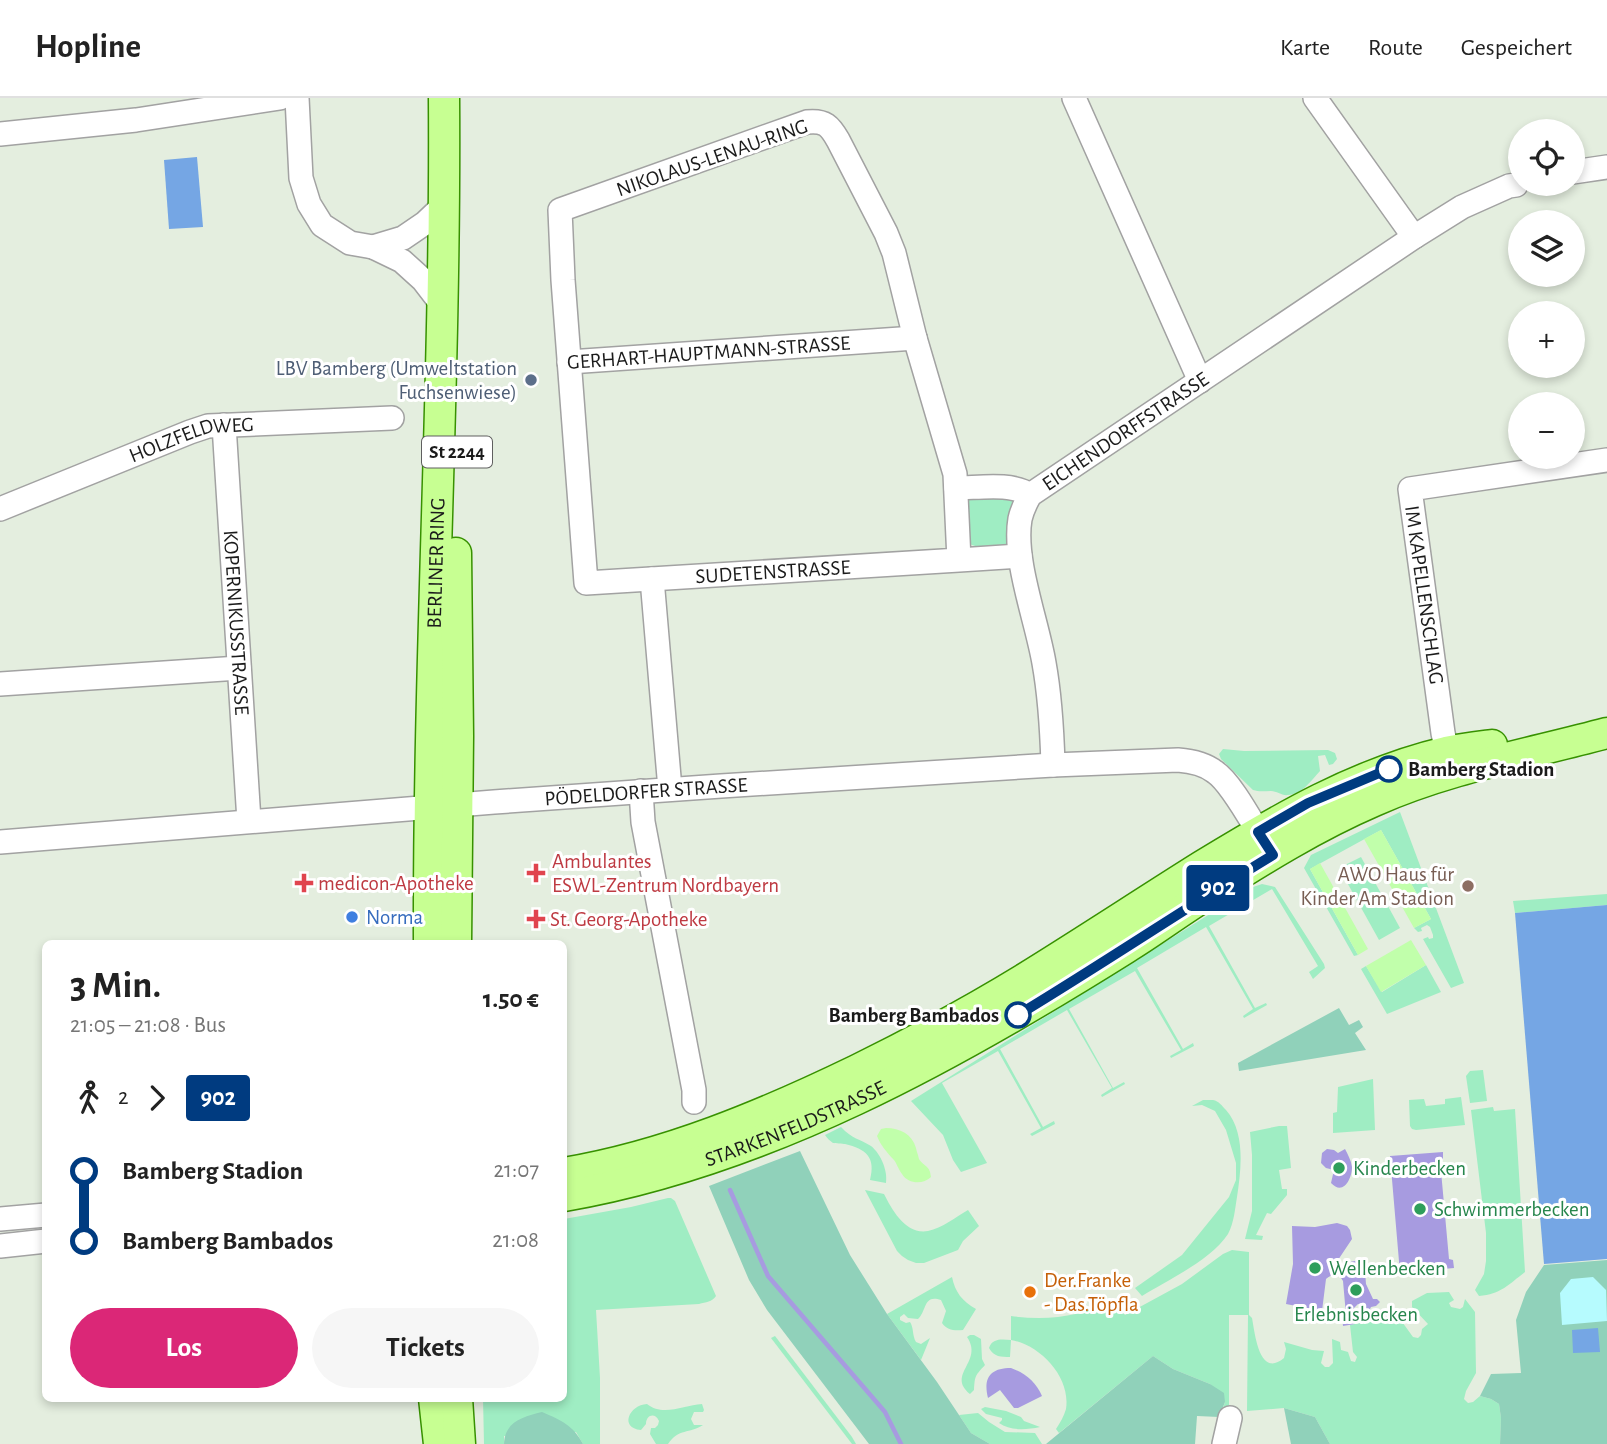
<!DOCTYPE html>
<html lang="de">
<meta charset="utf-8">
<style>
:root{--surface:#fff;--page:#f6f6f6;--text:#222;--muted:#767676;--line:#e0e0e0;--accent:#db2777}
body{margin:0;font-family:"Alegreya Sans",sans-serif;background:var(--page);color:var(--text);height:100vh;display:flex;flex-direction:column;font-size:26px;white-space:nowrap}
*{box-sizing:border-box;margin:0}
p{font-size:23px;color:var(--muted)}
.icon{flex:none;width:38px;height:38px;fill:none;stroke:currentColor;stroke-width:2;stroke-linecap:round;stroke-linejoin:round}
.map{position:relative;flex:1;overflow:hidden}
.sheet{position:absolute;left:42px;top:842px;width:525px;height:462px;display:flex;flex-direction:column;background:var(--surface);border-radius:10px;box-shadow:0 4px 10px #0003}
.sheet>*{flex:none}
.badge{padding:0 14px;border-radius:5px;font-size:24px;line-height:46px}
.controls{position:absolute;left:1508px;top:21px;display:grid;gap:14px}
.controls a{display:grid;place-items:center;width:77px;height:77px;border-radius:50%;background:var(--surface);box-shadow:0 4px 10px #0003;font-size:35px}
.map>.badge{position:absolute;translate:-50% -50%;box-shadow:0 0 0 4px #fff}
.legs{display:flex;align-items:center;gap:10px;height:77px;padding:0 28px;font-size:23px}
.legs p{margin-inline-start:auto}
.headline{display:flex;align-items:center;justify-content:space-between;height:119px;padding:0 28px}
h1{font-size:38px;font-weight:700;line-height:52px}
.button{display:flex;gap:14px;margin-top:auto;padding:14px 28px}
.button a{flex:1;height:80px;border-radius:42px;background:var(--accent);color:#fff;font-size:28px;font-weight:700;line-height:80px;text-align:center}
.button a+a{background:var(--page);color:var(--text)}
ul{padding:0 28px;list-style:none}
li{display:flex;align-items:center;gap:24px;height:70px;font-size:26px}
li i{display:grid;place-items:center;width:10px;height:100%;margin:0 9px;background:currentColor}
li i::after{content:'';width:18px;height:18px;margin:-9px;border:5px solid;border-radius:50%;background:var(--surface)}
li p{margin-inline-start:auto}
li:first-child i{background:linear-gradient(#0000 50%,currentColor 0)}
li:last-child i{background:linear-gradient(currentColor 50%,#0000 0)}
header{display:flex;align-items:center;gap:42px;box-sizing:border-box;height:98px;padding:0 35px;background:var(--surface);border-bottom:2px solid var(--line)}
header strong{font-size:33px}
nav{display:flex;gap:38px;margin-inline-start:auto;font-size:24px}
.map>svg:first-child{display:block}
</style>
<header>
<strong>Hopline</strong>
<nav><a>Karte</a><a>Route</a><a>Gespeichert</a></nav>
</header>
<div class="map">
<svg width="1607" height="1346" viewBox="0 0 1607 1346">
<rect width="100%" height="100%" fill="#e4eedf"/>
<g fill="#9fedc3">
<path d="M969,397L1014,401L1009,419L1007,446C993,448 977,453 966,443L964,399Z"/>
<path d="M1223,651L1244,653L1328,652L1335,655L1337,661L1333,666L1329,667L1325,657L1318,658L1320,673C1312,682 1301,697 1288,697C1282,698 1277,693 1271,693C1264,693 1259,694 1253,692L1221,661L1219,656Z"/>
<polygon points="1400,714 1464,885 1451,890 1423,841 1428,839 1429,841 1433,840 1433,837 1430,829 1427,827 1421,830 1422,833 1418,834 1414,830 1431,821 1381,732 1310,771 1358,857 1354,858 1304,770 1311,757"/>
<polygon points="1361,759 1400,830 1379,842 1339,770"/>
<polygon points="1262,786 1275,789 1324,866 1325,870 1313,881 1309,874 1318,868 1272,791 1209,828 1255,910 1266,905 1267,907 1244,920 1243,918 1253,911 1206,829 1137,870 1183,951 1193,945 1194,948 1171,960 1170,958 1181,952 1135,873 1069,911 1113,990 1124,984 1125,986 1102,999 1101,997 1112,990 1067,912 1000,951 1043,1029 1054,1023 1055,1026 1032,1038 1030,1036 1041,1030 998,953 942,985 987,1065 961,1074 953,1062 943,1037 911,1003 1253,789"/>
<polygon points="1607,796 1607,807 1515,815 1513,803"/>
<polygon points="1426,867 1441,894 1387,916 1361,871 1366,868 1382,894"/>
<polygon points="1483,972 1487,1003 1470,1005 1466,978 1470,973"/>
<polygon points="1373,981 1375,1032 1333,1035 1333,1015 1337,1014 1338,989"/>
<polygon points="1461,999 1465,1027 1416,1032 1412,1031 1410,1028 1409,1002 1424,1001 1426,1008 1445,1006 1445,1001"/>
<path d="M1203,1002C1204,1002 1213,1002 1213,1002C1219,1003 1222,1008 1226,1012C1246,1035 1241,1072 1237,1099C1235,1111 1234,1125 1228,1136C1211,1162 1168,1182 1142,1198L1135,1190L1182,1157L1229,1099L1236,1082V1065L1226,1032L1215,1013L1202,1007L1192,1008Z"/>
<path d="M1493,1009L1494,1013L1515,1011L1525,1174C1508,1187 1501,1196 1479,1198L1475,1192L1484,1176L1486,1163V1135L1471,1012Z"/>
<polygon points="1279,1028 1287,1028 1291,1070 1279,1072 1282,1091 1287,1091 1287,1097 1271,1116 1267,1115 1256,1137 1263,1138 1262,1142 1245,1141 1252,1113 1252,1057 1250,1034"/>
<path d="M841,1029C852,1041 860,1041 871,1048C881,1056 888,1073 886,1085L870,1082C876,1059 866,1051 845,1046C843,1046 835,1045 833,1045C830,1043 827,1040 825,1037Z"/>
<path d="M865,1092L884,1096C892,1112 906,1137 928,1133C942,1130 956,1119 968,1112L979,1128L963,1143L958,1152L924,1165H916L908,1162L902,1158L897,1153Z"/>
<path d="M668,1100H671L675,1103L716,1198C712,1204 706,1204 699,1206L596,1212L600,1280V1346H583L576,1334L504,1338V1346H484L483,1300H564V1121L631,1109Z"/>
<path d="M1232,1152L1249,1154V1217L1252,1220C1255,1235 1259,1281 1284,1260L1286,1251L1284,1244L1312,1252L1324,1253L1321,1265L1325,1269H1329L1333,1265L1332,1241L1340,1244L1341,1252L1348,1254L1351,1263L1355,1264L1357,1259L1353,1254L1350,1227L1372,1222L1378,1224L1387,1216L1395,1214L1413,1239L1418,1240L1421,1237L1422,1231L1428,1226L1412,1209V1203L1427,1195L1449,1194L1454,1202L1449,1205L1451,1209L1460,1211L1463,1209L1465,1201L1475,1214L1476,1275L1466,1293L1464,1301L1468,1305L1473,1304L1480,1298L1491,1301L1499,1306L1501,1320L1500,1346H1330L1315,1319L1284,1310L1247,1313L1248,1217H1229V1308L1223,1310L1225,1304L1210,1286L1173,1271L1153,1258L1059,1335L1056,1331C1060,1325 1064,1318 1066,1311C1071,1279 1040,1247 1011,1242L1010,1259C1001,1259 994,1259 989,1250C992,1240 1002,1241 1011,1242V1218C1047,1223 1081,1219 1113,1202L1125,1217L1182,1186L1223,1156Z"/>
<path d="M952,1179C955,1194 962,1203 976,1211L963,1232C954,1233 947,1232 942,1225L946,1213L941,1202C923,1196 927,1213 918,1221L908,1220L904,1216L900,1219V1222L906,1225L910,1224C914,1230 912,1237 916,1244L921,1246L930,1240L921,1262L887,1216Z"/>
<path d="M970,1237H974L981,1241L982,1261L985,1267C975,1278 975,1277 974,1292L970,1296C946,1276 984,1264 967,1239Z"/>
<polygon points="775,1238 852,1339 856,1346 852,1346 771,1240"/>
<path d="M647,1306C663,1319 684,1307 702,1306L704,1312L703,1314H694L691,1321L694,1327H703C689,1336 679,1330 668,1346H656L650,1336L651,1330H655L658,1327L659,1323C655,1314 646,1317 646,1326L641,1332C619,1330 629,1307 647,1306Z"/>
<path d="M985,1309L1006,1313L1021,1319L1024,1323L1040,1329C1026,1332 1010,1333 999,1325L1002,1322V1320L986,1316L981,1311Z"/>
<polygon points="978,1315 989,1324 1005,1334 1035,1335 1042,1346 990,1346 971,1335 959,1317"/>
</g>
<g fill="#90d1ba">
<polygon points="1339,910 1349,927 1359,922 1363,929 1355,935 1366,952 1239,973 1238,965"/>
<polygon points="800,1053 850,1157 887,1216 937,1284 971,1335 990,1346 869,1346 767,1212 749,1182 709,1088"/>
<polygon points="1607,1162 1607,1346 1500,1346 1501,1320 1499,1306 1491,1301 1480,1298 1491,1276 1521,1275 1516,1222 1526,1194 1544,1167"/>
<polygon points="1153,1258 1173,1271 1210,1286 1224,1295 1225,1304 1219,1319 1197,1318 1195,1346 1046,1346"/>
<polygon points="1284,1310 1315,1319 1330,1346 1291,1346"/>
<path d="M542,1314C561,1322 573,1327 583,1346H504C505,1323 523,1319 542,1314Z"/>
</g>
<g fill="#c1ffab">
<polygon points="1381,732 1431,821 1414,830 1364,741"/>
<polygon points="1320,765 1368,851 1358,857 1310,771"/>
<polygon points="1411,842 1426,867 1381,894 1366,868"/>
<path d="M886,1030C900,1030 912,1036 916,1050C916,1051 919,1060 919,1061C924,1069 930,1067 931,1079C923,1087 908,1086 902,1076C898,1071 897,1065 893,1061C886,1053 881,1048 877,1038L881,1031Z"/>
</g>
<polygon fill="#b6fbfe" points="1593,1179 1606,1192 1607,1223 1562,1227 1560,1195 1571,1181"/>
<g fill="#75a6e4">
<polygon points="197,59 203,129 169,131 164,62"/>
<polygon points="1607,807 1607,1161 1544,1166 1515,815"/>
<polygon points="1598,1230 1600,1254 1573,1255 1572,1232"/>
</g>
<g fill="#a79be0">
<path d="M1327,1051L1334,1052L1338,1055L1345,1051C1348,1057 1351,1062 1352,1069C1352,1081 1343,1098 1331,1085L1334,1072L1326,1070L1321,1065L1322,1055Z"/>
<polygon points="1443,1054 1443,1061 1440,1062 1449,1161 1453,1162 1454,1170 1400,1175 1390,1058"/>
<path d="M1337,1125L1347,1128L1350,1132L1352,1141L1338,1162V1171L1345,1174L1350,1168V1164L1364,1161L1366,1186L1373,1201H1377L1380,1204L1376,1208L1371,1209L1370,1211L1371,1218L1366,1221L1362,1218L1363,1207L1358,1206L1354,1210L1355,1226L1343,1228L1342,1218L1346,1217L1343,1183C1339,1175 1332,1176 1326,1181L1322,1213L1286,1206L1293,1166L1292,1128L1315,1129Z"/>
<path d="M1011,1270C1025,1275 1036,1284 1042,1298L1018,1310H1014L1000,1292L988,1300C983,1280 990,1270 1011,1270Z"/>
</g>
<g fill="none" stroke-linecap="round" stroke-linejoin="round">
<polyline stroke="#a79be0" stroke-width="4.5" points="730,1092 768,1178 885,1314 901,1346"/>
<defs>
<g id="minor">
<polyline points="297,0 301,80 309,106 322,127 350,145 373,149 402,163 423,182 443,208"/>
<polyline points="1074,0 1200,283"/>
<polyline points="1315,0 1414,139"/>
<polyline points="0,36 136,22 280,0"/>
<polyline points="1573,74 1607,69"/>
<polyline points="373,149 403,140 425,125 445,106"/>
<path id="s1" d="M569,264L915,240"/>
<path id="s2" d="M224,327L249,723"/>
<path d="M956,390C978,390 1011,384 1030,397"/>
<path id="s3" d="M0,411L190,334L208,328L392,320"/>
<path id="s4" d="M959,462L955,376L915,240L894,155L886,135L838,42C830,28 825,22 807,24L560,112L563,182L586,485L959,462L1020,458"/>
<polyline points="652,481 670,691"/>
<polyline points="0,586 239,570"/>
<path id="s5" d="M1053,667C1052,633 1050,598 1044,565C1037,523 1013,462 1020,421C1022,412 1026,404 1030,397L1414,139L1462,109L1509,88L1516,87"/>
<polyline points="1450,668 1443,635 1410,391 1607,362"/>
<polyline points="641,693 643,724 694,992 694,1004"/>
<path id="s6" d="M0,744L494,704L721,688L1053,667L1178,662C1191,663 1205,666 1215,674C1232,685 1255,730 1267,748"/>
<polyline points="0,1121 46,1117"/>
<polyline points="0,1148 46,1143"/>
<polyline points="1224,1346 1230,1320"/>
</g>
<g id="major">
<path id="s7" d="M429,845C428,563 446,282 444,0"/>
<polyline points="456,845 458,638 456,455"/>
<path d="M564,1075C666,1058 764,1017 857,972C914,944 970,914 1024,881C1084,844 1143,805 1202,768C1279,721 1357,675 1446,654C1461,651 1477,649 1492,647"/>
<path id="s8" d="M564,1098C766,1063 954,958 1126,850C1154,833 1180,813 1208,796C1261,762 1316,728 1374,703C1448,670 1529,656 1607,635"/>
<polyline points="434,1300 439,1346"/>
<polyline points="457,1300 460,1346"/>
</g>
</defs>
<use href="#minor" stroke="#a2a2a2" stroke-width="26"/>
<use href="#major" stroke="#379100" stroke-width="33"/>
<use href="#minor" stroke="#fff" stroke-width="23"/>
<use href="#major" stroke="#c7ff92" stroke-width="30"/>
</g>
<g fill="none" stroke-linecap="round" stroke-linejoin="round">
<defs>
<path id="line-1" d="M1018,917C1104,865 1187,809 1273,757L1258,734L1308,705L1389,671"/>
</defs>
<use href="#line-1" stroke="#fff" stroke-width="16"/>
<use href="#line-1" stroke="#003b80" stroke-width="10"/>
</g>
<circle fill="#5c6f8a" stroke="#fff" stroke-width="2.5" cx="531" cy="282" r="7"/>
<g fill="#fff" stroke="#003b80" stroke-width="3.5">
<circle cx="1389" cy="671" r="12"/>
<circle cx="1018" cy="917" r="12"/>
</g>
<g fill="#e0444e" stroke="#fff" stroke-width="2.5">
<path d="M532.5 764.5h7v7h7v7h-7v7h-7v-7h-7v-7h7z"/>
<path d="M300.5 774.5h7v7h7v7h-7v7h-7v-7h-7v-7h7z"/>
<path d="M532.5 810.5h7v7h7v7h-7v7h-7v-7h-7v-7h7z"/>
</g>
<circle fill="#8d6e63" stroke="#fff" stroke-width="2.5" cx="1468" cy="788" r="7"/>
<circle fill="#3f7fe0" stroke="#fff" stroke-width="2.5" cx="352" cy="819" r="7"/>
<g fill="#2e9e5b" stroke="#fff" stroke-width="2.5">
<circle cx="1339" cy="1070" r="7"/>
<circle cx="1420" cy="1111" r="7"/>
<circle cx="1315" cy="1170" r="7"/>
<circle cx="1356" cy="1192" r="7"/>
</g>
<circle fill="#e8710a" stroke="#fff" stroke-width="2.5" cx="1030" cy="1194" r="7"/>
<g text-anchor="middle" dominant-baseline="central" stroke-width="6" stroke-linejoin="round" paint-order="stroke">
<rect fill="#fff" stroke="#5f5f5f" stroke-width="2" x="422" y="338.5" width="70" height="31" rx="5"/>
<g font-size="19" font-weight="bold" fill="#1b1b1b">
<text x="457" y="354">St 2244</text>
</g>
<g font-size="21" fill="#1b1b1b" stroke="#fff">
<text transform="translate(712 60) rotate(-19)">NIKOLAUS-LENAU-RING</text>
<text stroke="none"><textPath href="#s1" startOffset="140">GERHART-HAUPTMANN-STRASSE</textPath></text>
<text stroke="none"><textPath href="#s5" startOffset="390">EICHENDORFFSTRASSE</textPath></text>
<text stroke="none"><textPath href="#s3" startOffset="205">HOLZFELDWEG</textPath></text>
<text stroke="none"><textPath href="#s7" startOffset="380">BERLINER RING</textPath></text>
<text stroke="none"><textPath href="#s4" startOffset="1304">SUDETENSTRASSE</textPath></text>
<text transform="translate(1424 497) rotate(82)">IM KAPELLENSCHLAG</text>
<text stroke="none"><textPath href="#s2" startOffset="198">KOPERNIKUSSTRASSE</textPath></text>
<text stroke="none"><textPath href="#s6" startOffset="648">PÖDELDORFER STRASSE</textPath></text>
<text stroke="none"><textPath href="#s8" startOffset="243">STARKENFELDSTRASSE</textPath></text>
</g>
<g font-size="21" fill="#4e5e75" stroke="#fff" text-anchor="end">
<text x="517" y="270">LBV Bamberg (Umweltstation<tspan x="517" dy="24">Fuchsenwiese)</tspan></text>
</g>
<g font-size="21" font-weight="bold" fill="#1b1b1b" stroke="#fff" text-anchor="start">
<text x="1408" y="671">Bamberg Stadion</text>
<text x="999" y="917" text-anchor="end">Bamberg Bambados</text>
</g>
<g font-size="21" fill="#be3a42" stroke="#fff" text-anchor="start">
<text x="552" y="763">Ambulantes<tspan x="552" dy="24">ESWL-Zentrum Nordbayern</tspan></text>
<text x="318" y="785">medicon-Apotheke</text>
<text x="550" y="821">St. Georg-Apotheke</text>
</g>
<g font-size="21" fill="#785e54" stroke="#fff" text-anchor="end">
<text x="1454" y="776">AWO Haus für<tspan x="1454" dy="24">Kinder Am Stadion</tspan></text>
</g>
<g font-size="21" fill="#366cbe" stroke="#fff" text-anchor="start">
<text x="366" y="819">Norma</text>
</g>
<g font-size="21" fill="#27864d" stroke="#fff" text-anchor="start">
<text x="1353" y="1070">Kinderbecken</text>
<text x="1434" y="1111">Schwimmerbecken</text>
<text x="1329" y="1170">Wellenbecken</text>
<text x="1356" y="1216" text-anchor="middle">Erlebnisbecken</text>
</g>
<g font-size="21" fill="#c56008" stroke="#fff" text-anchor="start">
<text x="1044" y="1182">Der.Franke<tspan x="1044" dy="24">- Das.Töpfla</tspan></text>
</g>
</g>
</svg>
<div class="controls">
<a><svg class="icon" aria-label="locate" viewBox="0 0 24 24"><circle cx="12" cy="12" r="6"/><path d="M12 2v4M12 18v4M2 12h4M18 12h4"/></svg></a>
<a><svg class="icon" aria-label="layers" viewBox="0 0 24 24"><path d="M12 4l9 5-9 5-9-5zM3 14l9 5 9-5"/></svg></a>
<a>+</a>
<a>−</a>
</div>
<b class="badge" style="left:1218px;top:790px;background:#003b80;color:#fff">902</b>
<section class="sheet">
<div class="headline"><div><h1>3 Min.</h1><p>21:05 – 21:08 · Bus</p></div><b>1.50 €</b></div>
<div class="legs"><svg class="icon" aria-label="walk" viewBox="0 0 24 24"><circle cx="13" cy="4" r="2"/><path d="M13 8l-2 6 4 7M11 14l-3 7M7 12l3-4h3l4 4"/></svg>2<svg class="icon" aria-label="forward" viewBox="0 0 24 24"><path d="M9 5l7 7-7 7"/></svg><b class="badge" style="background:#003b80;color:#fff">902</b></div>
<ul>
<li><i style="color:#003b80"></i><b>Bamberg Stadion</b><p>21:07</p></li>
<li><i style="color:#003b80"></i><b>Bamberg Bambados</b><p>21:08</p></li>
</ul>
<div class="button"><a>Los</a><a>Tickets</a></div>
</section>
</div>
